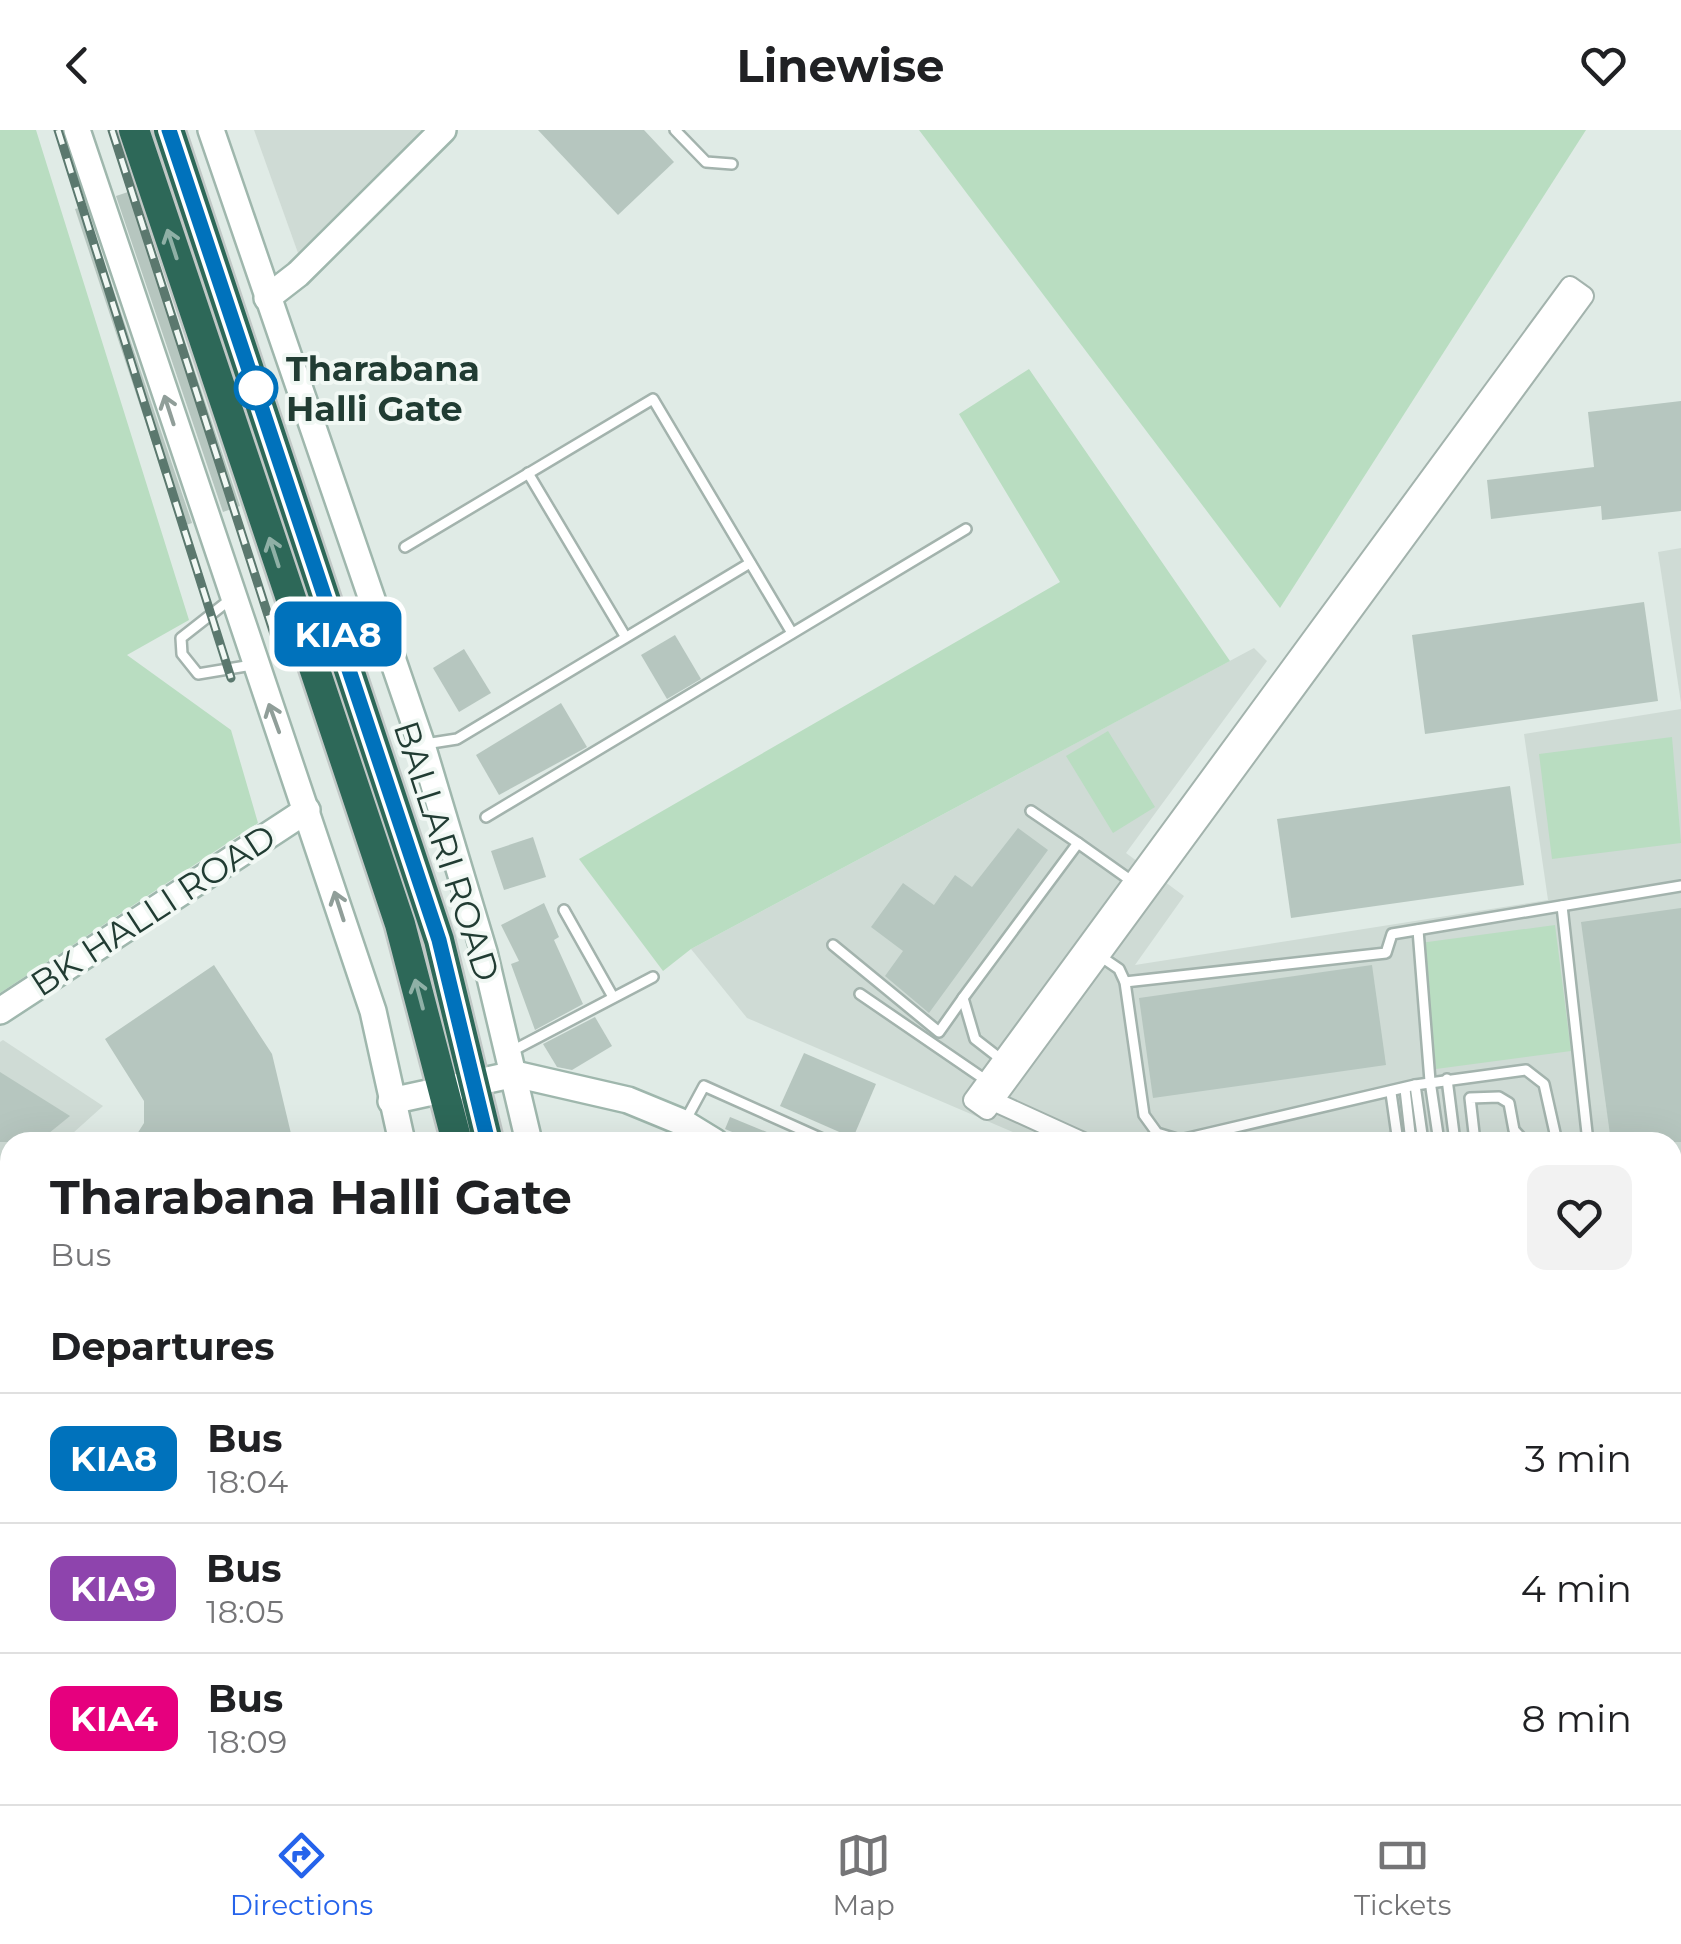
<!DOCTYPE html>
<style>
:root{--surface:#fff;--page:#f2f2f2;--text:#202124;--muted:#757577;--line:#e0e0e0;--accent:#2563eb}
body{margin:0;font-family:Montserrat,sans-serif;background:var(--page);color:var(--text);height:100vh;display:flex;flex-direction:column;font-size:38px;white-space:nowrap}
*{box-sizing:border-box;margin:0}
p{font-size:32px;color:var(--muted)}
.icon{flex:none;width:55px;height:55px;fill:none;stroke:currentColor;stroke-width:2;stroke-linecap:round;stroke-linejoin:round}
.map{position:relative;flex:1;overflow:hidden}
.details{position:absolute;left:0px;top:1002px;width:1682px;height:672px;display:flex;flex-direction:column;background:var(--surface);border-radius:30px 30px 0 0;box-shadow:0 10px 40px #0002}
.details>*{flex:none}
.badge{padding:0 20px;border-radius:15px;font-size:35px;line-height:65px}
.map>.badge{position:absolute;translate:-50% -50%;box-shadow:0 0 0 5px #fff}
h2{padding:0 50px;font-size:38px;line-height:90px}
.round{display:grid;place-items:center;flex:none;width:105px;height:105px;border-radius:20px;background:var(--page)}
.overview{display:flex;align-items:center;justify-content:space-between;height:170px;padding:0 50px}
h1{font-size:48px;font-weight:700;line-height:75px}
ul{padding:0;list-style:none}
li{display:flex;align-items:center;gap:30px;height:130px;padding:0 50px;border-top:2px solid var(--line)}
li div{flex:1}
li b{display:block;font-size:38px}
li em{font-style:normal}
li .badge{min-width:110px;font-weight:700;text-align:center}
header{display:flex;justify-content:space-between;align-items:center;height:130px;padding:0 50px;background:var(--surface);font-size:45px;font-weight:700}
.tab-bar{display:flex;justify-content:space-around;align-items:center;height:140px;border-top:2px solid var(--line);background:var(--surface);font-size:28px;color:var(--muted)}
.tab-bar a{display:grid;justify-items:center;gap:5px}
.tab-bar .current{color:var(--accent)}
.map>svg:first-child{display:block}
</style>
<header><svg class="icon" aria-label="back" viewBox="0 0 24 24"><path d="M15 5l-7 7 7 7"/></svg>Linewise<svg class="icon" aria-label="heart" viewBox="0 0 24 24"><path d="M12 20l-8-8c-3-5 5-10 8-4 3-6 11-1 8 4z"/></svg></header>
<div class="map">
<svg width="1681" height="1674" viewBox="0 0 1681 1674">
<rect width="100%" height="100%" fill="#e0ebe6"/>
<g fill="#cfdbd5">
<polygon points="254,0 423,0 298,123"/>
<polygon points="1681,418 1681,573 1658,422"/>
<polygon points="1254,518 1267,531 1126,723 1184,766 1135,835 1548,770 1524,604 1681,579 1681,1060 1673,1061 1672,1012 1036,1012 747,888 691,819"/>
<polygon points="3,910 103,976 63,1012 10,1012 10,1061 0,1070 0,912"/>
<polygon points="1681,1443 1681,1638 1672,1631 1672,1448"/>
<polygon points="977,1665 1653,1665 1665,1674 963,1674"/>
</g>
<g fill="#b9ddc1">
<polygon points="0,0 36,0 189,490 127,525 231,600 258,693 0,863"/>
<polygon points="919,0 1586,0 1280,478"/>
<polygon points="1029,239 1230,531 691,819 663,841 579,729 1060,452 959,284"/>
<polygon points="1108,601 1155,677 1113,703 1066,626"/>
<polygon points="1672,607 1681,713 1552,729 1539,624"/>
<polygon points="1555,795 1571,921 1436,939 1420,813"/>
<polygon points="1681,1112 1681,1443 1673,1448 1672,1113"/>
<polygon points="611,1665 977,1665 963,1674 612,1674"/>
</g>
<g fill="#b6c6bf">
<polygon points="538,0 644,0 674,32 618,85"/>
<polygon points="134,60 240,376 223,382 116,66"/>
<polygon points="85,76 192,393 180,397 75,79"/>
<polygon points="1681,271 1681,381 1602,390 1601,376 1491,389 1487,350 1594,337 1588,282"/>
<polygon points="1644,472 1658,571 1425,604 1412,505"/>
<polygon points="675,505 701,549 667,569 641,525"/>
<polygon points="464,519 491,563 459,582 433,538"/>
<polygon points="561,573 587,617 499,665 476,625"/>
<polygon points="1510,656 1524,755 1291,788 1277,689"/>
<polygon points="1018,698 1048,720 929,883 885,846 903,821 871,797 903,753 934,775 955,745 972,757"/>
<polygon points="533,707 546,747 504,760 491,721"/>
<polygon points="544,773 559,807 554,810 583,874 535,900 511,834 519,831 501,795"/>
<polygon points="1681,778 1681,1012 1611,1012 1581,792"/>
<polygon points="214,835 272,924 293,1012 132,1012 144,993 144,971 105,909"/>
<polygon points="1372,835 1386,935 1153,968 1139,868"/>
<polygon points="595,887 612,916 572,940 557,937 543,914"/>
<polygon points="804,923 876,954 853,1008 780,976"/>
<polygon points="0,942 70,986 38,1012 0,1012"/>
<polygon points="730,987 791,1012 756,1012 725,999"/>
</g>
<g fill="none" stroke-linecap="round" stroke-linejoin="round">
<defs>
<g id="lane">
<polyline points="675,0 706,32 732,34"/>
<polyline points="528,343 625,506"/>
<polyline points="405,417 653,269 792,503"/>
<polyline points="232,468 181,508 182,524 198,544 252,535"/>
<polyline points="425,614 457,609 750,433"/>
<polyline points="1031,681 1078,713"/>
<polyline points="486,687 966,399"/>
<polyline points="1562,776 1588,1012"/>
<polyline points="564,780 613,867"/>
<polyline points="1418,800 1430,951 1439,1012"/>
<polyline points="833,815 939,902 963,868"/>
<polyline points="1100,826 1119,839 1125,852 1144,985 1157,1003 1180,1010 1415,955"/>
<polyline points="1125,852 1386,823 1392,804 1681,756"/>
<polyline points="860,864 987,951"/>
<polyline points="510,922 653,847"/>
<polyline points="1002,930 975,909 963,868 1078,713 1133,752"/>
<polyline points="1447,949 1455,1012"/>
<polyline points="1405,959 1411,1012"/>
<polyline points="1391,963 1398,1012"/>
<polyline points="682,1012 684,993 704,956 829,1012"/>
<polyline points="1359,1012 1398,1008"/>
<polyline points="1423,1012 1415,955 1526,940 1544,954 1557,1012"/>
<polyline points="1475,1012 1470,968 1499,967 1509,973 1514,1000 1525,1012"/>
<polyline points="1672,1038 1681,1037"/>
<polyline points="0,1366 10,1375"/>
<polyline points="0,1636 10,1645"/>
<polyline points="34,1665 45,1674"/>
<polyline points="214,1674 221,1665"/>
</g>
<g id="street">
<polygon points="1570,156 1584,166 987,980 973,970"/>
<polyline points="993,971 1083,1012"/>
</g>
<g id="secondary">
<polyline points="77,0 373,881 402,1012"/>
<polyline points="211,0 422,615 484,822 529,1012"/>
<polyline points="267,168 298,144 443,0"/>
<polyline points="0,881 307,680"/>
<polyline points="391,971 515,944 628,970 684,993 715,1012"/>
<polyline points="1672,1073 1681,1072"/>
<polyline points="1672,1094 1681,1093"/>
<polyline points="1672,1652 1681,1659"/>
</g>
<g id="highway">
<polyline points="134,0 400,794 457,1012"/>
<polyline points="169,0 439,810 488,1012"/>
<polyline points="462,1674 462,1665"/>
<polyline points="553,1674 553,1665"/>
</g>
</defs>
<use href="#lane" stroke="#a3b3ad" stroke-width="14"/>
<use href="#street" stroke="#a3b3ad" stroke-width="22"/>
<use href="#secondary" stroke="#9fb7ad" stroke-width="30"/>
<use href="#highway" stroke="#c1c8c6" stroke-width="35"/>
<use href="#lane" stroke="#fff" stroke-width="9"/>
<use href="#street" stroke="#fff" stroke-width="18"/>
<use href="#secondary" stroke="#fff" stroke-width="25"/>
<use href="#highway" stroke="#2d6858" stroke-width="30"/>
<defs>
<g id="rail">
<polyline points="58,0 231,548"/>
<polyline points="112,0 283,532"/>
<polyline points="337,1674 341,1665"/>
</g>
</defs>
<use href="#rail" stroke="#5b786e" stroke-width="9"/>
<use href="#rail" stroke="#f1f8f4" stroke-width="5" stroke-dasharray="15" stroke-linecap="butt"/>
</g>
<defs><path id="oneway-shaft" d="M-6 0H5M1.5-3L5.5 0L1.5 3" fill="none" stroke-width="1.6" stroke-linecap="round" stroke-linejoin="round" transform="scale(2.5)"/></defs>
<g stroke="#8fb0a6">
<use href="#oneway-shaft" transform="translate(172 114) rotate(-108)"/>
<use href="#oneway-shaft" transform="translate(274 422) rotate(-108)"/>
<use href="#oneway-shaft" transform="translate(419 864) rotate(-105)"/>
</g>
<g stroke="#909e99">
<use href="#oneway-shaft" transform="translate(169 280) rotate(-108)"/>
<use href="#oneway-shaft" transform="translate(274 588) rotate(-110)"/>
<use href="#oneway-shaft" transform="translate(339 776) rotate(-108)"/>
</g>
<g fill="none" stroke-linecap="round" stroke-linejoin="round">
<defs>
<polyline id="line" points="169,0 439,810 488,1012"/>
</defs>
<use href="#line" stroke="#fff" stroke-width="22"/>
<use href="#line" stroke="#0072bc" stroke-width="15"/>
</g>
<circle fill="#fff" stroke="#0072bc" stroke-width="5" cx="256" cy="258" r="20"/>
<g text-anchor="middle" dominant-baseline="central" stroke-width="8" stroke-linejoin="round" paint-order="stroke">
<g font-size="35" font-weight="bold" fill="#213c33" stroke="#f1f8f4" text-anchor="start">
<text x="286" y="238">Tharabana<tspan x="286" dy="40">Halli Gate</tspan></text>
</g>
<g font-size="35" fill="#213c33" stroke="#f1f8f4">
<text transform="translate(447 721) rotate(72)">BALLARI ROAD</text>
<text transform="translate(153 780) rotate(-33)">BK HALLI ROAD</text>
</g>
</g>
</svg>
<b class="badge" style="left:338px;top:504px;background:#0072bc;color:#fff">KIA8</b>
<section class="details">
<div class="overview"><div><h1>Tharabana Halli Gate</h1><p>Bus</p></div><a class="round"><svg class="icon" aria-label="heart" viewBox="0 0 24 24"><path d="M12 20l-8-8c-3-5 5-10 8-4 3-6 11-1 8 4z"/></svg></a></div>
<h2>Departures</h2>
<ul>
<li><span class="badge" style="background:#0072bc;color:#fff">KIA8</span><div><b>Bus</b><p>18:04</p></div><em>3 min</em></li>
<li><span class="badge" style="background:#8e44ad;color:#fff">KIA9</span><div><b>Bus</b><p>18:05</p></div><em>4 min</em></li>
<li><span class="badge" style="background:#e6007e;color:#fff">KIA4</span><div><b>Bus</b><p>18:09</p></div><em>8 min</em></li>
</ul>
</section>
</div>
<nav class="tab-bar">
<a class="current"><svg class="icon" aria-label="directions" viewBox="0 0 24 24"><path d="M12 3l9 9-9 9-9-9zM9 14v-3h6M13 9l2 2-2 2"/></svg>Directions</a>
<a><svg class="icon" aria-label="map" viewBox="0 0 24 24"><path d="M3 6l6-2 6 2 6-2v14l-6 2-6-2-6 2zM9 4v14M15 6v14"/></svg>Map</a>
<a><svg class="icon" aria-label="tickets" viewBox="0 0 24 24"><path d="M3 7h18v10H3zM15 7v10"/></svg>Tickets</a>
</nav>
